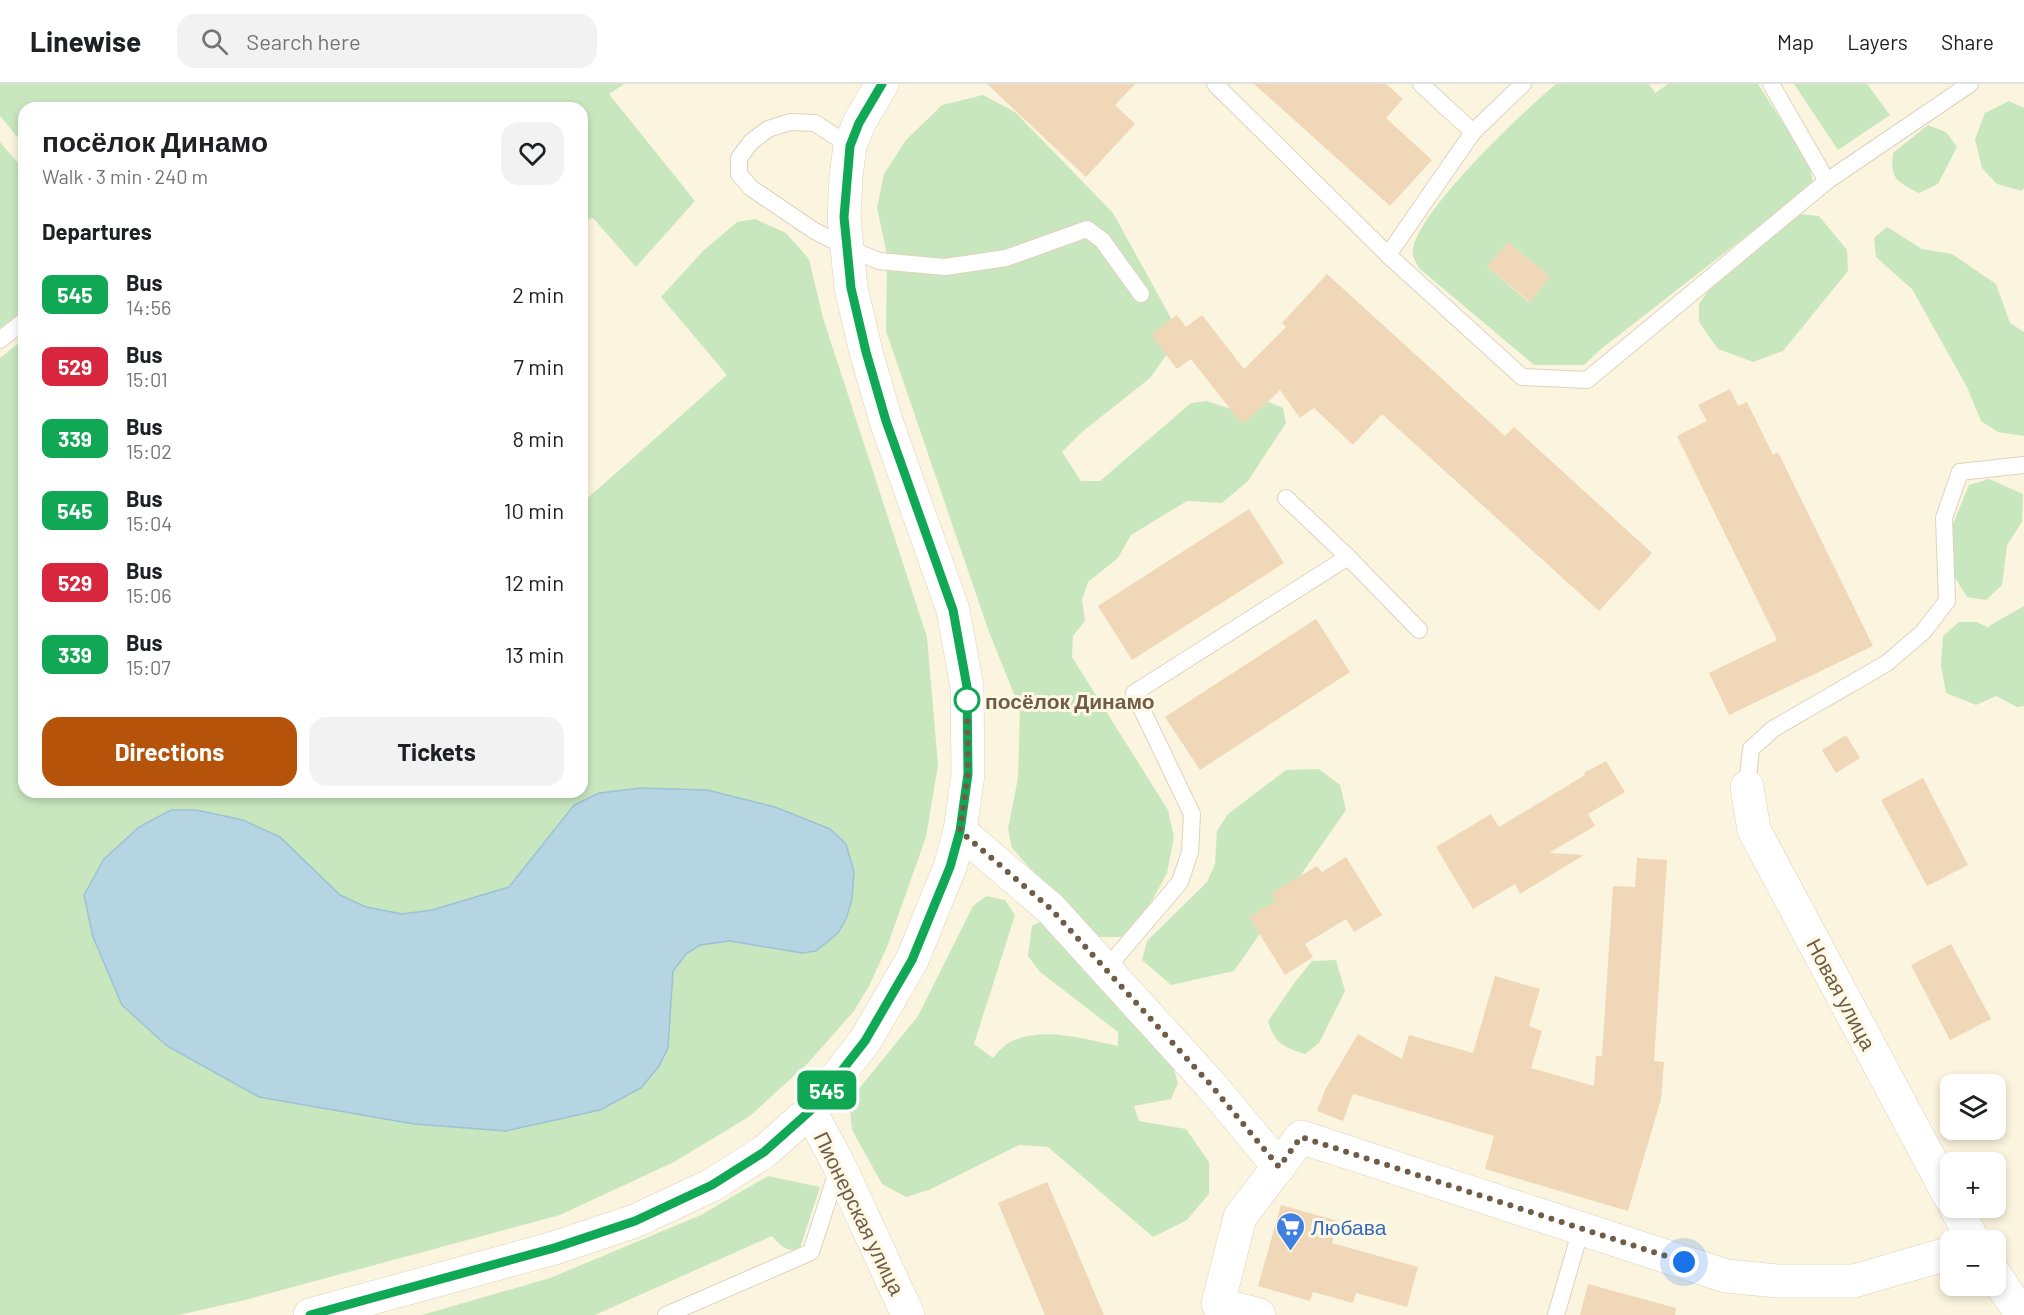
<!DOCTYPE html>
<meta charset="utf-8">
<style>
:root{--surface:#fff;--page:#f2f2f2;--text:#202124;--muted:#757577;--line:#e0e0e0;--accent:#b45309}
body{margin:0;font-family:Barlow,sans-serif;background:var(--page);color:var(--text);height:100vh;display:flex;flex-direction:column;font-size:22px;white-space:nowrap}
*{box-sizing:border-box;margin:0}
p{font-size:20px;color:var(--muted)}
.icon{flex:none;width:33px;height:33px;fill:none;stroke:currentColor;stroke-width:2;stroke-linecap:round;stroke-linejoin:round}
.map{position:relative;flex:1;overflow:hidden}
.panel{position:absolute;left:18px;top:18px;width:570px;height:696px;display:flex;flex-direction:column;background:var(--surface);border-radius:18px;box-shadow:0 3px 9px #0003}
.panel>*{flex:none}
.badge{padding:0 12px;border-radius:9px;font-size:21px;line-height:39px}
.controls{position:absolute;left:1940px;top:990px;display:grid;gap:12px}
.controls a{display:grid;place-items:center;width:66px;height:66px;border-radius:12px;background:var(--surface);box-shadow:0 3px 9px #0003;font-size:30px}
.you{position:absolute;width:30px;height:30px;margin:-15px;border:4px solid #fff;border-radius:50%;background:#1a73e8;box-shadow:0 0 0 9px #1a73e833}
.map>.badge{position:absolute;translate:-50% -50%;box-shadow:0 0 0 3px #fff}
h2{padding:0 24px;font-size:22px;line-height:54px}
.round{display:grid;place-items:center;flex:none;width:63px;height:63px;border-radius:18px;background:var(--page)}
.head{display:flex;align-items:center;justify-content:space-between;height:102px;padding:0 24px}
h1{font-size:28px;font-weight:700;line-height:45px}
.action{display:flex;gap:12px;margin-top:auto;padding:12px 24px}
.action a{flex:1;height:69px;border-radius:18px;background:var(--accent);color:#fff;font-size:24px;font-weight:700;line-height:69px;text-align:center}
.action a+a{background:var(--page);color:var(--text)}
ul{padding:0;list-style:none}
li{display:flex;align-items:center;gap:18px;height:72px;padding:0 24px}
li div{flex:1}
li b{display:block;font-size:22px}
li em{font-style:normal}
li .badge{min-width:66px;font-weight:700;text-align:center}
header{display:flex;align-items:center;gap:36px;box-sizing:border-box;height:84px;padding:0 30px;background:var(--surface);border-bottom:2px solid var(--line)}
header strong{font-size:28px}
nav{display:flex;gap:33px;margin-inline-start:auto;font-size:21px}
.search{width:420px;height:54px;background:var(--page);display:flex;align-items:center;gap:15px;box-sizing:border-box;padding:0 21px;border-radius:18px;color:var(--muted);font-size:22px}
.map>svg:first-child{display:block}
</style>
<header>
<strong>Linewise</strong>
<div class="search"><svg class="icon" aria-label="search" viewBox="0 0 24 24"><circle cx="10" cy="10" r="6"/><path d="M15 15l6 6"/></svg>Search here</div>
<nav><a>Map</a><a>Layers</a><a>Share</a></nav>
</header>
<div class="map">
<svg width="2024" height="1231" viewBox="0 0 2024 1231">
<rect width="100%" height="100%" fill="#fbf5df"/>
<g fill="#c9e7bf" fill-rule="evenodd">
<polygon points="0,0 624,0 609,10 695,117 636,183 593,134 582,137 582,24 24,24 24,61 0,32"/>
<path d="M1556,0H1649L1655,9L1668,0H1758L1810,81L1813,100L1601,265L1584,281H1534L1420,185C1418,181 1414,176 1413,172C1406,137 1527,24 1556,0ZM1508,158L1550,193L1529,218L1487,183Z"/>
<polygon points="1794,0 1867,0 1890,31 1838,66"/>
<polygon points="983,11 1015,28 1113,129 1172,236 1170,266 1150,294 1082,348 1062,368 1081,397 1100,397 1191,319 1207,317 1243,329 1264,316 1283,324 1286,339 1248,397 1222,419 1187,417 1131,451 1118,474 1088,498 1082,516 1085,537 1073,552 1072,573 1168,726 1174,753 1167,789 1141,837 1122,853 1099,853 1027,781 1012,764 1008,745 1018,694 1020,625 989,548 886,247 887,172 877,123 884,90 906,56 942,21"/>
<polygon points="2009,17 2024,24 2024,104 2022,107 1997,100 1982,84 1975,55 1985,29"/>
<path d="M1928,41L1946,48L1957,63L1938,100L1919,109C1897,98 1890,95 1893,69Z"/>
<polygon points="0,58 24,86 24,226 0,244"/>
<polygon points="1799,130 1819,132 1847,166 1848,187 1783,267 1753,278 1718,265 1699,238 1699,220 1708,207"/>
<polygon points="755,135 786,149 809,175 823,234 927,553 938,681 926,753 887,863 869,902 854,927 808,979 750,1032 674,1078 560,1131 245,1216 179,1231 0,1231 0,274 24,255 24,708 582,708 582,419 727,291 661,213 703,167 737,138"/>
<polygon points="1887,143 1922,165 1952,170 1996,200 2010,239 2024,248 2024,352 1998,348 1981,337 1967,303 1912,205 1876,173 1874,154"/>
<polygon points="1989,395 2023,410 2022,438 2007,461 2002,501 1986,516 1967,513 1950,486 1953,440 1969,401"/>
<polygon points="2024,522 2024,622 2017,623 1996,612 1976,621 1946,609 1941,581 1943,552 1959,538 1977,538 1989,544 1989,542"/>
<polygon points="1319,685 1340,701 1346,726 1234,887 1171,901 1142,876 1147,857 1207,798 1215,780 1217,747 1228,730 1286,686"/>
<path d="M986,812L1005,816L1015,831L974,960L993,974C998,968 1004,961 1010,958C1044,942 1083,955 1118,962V948L1040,888L1028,872L1032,842L1052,832L1168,966L1178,999L1171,1015L1134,1022L1139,1037L1186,1045L1209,1078V1110L1187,1136L1153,1153L1048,1063L1019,1061L929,1106L906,1113L882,1100L852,1046L849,1017L918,932L973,822Z"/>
<path d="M1336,876L1345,907L1319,959L1305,970C1284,964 1274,959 1268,937L1295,898L1312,877Z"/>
<path d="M768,1092L820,1103L800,1164C786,1169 781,1162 772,1152L595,1231H422L550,1194L701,1131Z"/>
</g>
<polygon fill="#b5d5e3" stroke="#9cc2d4" stroke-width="1.5" points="641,704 707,706 775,723 830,745 846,760 854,788 852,815 846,835 838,849 816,867 802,869 730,857 700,861 686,870 673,887 668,964 659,982 641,1004 600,1026 506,1047 414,1040 259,1013 167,962 122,921 93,853 84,811 104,775 139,743 171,726 196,726 243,736 280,753 340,811 366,823 402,830 432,826 509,803 574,721 599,709"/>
<g fill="#efd7b8">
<polygon points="987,0 1135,0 1115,21 1135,40 1086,93"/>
<polygon points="1254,0 1386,0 1403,15 1386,34 1432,76 1390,122"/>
<polygon points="1508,158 1550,193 1530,218 1487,183"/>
<polygon points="1327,190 1505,352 1514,343 1652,469 1599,527 1382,330 1353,361 1314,324 1300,334 1280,306 1266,320 1242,340 1191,275 1177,285 1151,251 1177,231 1186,243 1202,231 1244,285 1286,243 1282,239"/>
<polygon points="1730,305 1738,322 1747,318 1773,371 1778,368 1873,562 1729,631 1709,589 1777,556 1677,352 1707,337 1698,321"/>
<polygon points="1249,425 1284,479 1132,576 1098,522"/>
<polygon points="1316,535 1350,588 1200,686 1165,633"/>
<polygon points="1846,651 1860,674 1836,689 1822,666"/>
<polygon points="1606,677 1625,708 1588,730 1595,742 1549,769 1584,771 1520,810 1515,800 1473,825 1436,763 1491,730 1499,743 1585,691 1584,689"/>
<polygon points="1923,694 1968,781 1927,802 1881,716"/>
<polygon points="1346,773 1382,831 1354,848 1346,835 1305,860 1313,873 1285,891 1249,833 1276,817 1271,809 1317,782 1322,788"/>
<polygon points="1637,774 1667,776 1654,977 1664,978 1661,1015 1628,1127 1485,1085 1494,1052 1353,1010 1343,1037 1317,1027 1325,1006 1358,950 1402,975 1409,951 1473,969 1495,892 1540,905 1529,942 1542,947 1531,984 1594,1002 1596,972 1602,972 1613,802 1635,803"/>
<polygon points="1951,860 1991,935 1950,956 1911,881"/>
<polygon points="1047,1098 1061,1130 1104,1231 1045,1231 998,1119"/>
<polygon points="1281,1121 1338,1137 1332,1159 1418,1183 1407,1223 1356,1209 1353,1219 1313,1208 1310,1217 1258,1202"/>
<polygon points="1588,1200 1676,1224 1675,1231 1580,1231"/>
</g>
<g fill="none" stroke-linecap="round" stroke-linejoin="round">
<defs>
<g id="lane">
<polyline points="1215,0 1388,171 1522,293 1587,296 1827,97 1970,0"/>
<polyline points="1421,0 1473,48"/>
<polyline points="1771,0 1827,97"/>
<polyline points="850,62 815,39 790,38 768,45 751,58 739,74 739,90 751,104 813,146 847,164 879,177 945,183 1006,174 1087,145 1102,156 1141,210"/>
<polyline points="1388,171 1473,48 1523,0"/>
<polyline points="0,256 24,237"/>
<polyline points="1286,414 1348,473 1419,546"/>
<polyline points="1747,703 1751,665 1773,645 1887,579 1923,548 1947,517 1944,434 1960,388 2024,381"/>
<polyline points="1106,885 1180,798 1190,768 1192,730 1134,609 1348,473"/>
<polyline points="666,1231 811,1168 838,1085"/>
<polyline points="1556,1231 1581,1145"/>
</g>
<g id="street">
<polyline points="1747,703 1754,746 1950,1113"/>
<polyline points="960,747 1051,825 1210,1000 1279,1083"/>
<polyline points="810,1027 839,1081 908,1231"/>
<polyline points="1956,1124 1973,1156"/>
<polyline points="1995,1191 2022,1231"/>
<polyline points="1259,1231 1218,1220 1240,1133 1301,1053 1726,1192 1777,1197 1854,1197 1950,1169"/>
</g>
<polyline id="secondary" points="310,1231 554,1164 635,1137 712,1101 764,1068 810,1027 865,957 912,876 950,783 960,747 968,690 967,603 953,526 886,337 866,268 851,204 844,133 846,93 850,62 859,39 882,0"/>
</defs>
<use href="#lane" stroke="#ded2bc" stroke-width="18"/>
<use href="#street" stroke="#ded2bc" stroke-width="34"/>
<use href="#secondary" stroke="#e0d1b7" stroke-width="34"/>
<use href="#lane" stroke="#fff" stroke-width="16"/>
<use href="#street" stroke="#fff" stroke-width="33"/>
<use href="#secondary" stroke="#fff" stroke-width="33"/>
</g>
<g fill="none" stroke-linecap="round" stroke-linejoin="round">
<defs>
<polyline id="line" points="310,1231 554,1164 635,1137 712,1101 764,1068 810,1027 865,957 912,876 950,783 960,747 968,690 967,603 953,526 886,337 866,268 851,204 844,133 850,62 859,39 882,0"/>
</defs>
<use href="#line" stroke="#fff" stroke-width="14"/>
<use href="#line" stroke="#10a855" stroke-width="9"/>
<polyline stroke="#705d48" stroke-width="6" stroke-dasharray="0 10.8" points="967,616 968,690 960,747 1051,825 1210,1000 1279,1083 1301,1053 1684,1178"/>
</g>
<defs>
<symbol id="supermarket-pin" viewBox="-11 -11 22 30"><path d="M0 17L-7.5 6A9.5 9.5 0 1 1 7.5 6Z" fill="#3f7fe0" stroke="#fef8e5"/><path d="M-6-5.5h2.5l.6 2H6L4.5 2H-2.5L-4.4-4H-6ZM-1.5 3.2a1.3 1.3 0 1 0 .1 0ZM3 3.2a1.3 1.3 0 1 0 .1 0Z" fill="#fff"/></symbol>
</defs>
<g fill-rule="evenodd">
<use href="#supermarket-pin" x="1274" y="1126" width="33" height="45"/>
</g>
<circle fill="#fff" stroke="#10a855" stroke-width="3" cx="967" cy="616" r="12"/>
<g text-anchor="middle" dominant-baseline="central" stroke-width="6" stroke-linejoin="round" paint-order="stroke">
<g font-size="21" font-weight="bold" fill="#705d48" stroke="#fef8e5" text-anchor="start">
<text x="985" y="616">посёлок Динамо</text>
</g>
<g font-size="21" fill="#705d48" stroke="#fef8e5">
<text transform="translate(1842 910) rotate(62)">Новая улица</text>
<text transform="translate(860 1129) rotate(64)">Пионерская улица</text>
</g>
<g font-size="21" fill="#366cbe" stroke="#fef8e5" text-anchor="start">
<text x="1311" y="1142">Любава</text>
</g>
</g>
</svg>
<div class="controls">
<a><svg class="icon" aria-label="layers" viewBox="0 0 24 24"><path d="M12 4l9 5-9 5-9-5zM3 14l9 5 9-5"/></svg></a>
<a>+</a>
<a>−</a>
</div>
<div class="you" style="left:1684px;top:1178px"></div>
<b class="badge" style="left:827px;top:1006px;background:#10a855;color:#fff">545</b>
<section class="panel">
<div class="head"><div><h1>посёлок Динамо</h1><p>Walk · 3 min · 240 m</p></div><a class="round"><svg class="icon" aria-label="heart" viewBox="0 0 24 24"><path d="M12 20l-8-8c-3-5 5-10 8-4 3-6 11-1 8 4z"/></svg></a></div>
<h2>Departures</h2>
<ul>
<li><span class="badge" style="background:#10a855;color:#fff">545</span><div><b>Bus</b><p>14:56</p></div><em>2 min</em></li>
<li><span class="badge" style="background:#d7263d;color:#fff">529</span><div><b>Bus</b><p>15:01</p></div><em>7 min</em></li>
<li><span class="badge" style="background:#10a855;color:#fff">339</span><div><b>Bus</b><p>15:02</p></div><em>8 min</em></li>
<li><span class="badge" style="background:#10a855;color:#fff">545</span><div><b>Bus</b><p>15:04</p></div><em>10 min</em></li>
<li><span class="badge" style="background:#d7263d;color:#fff">529</span><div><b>Bus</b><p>15:06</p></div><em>12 min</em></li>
<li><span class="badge" style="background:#10a855;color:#fff">339</span><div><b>Bus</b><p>15:07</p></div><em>13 min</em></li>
</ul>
<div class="action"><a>Directions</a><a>Tickets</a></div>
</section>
</div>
